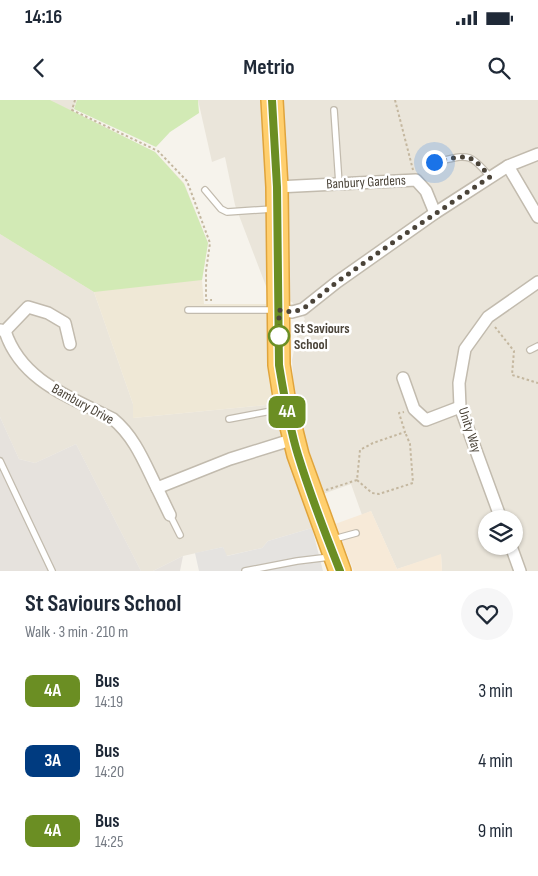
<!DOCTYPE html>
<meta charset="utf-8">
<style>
:root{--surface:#fff;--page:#f6f6f7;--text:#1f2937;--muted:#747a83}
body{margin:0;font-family:"Sofia Sans Condensed",sans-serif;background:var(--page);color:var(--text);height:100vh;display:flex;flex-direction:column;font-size:19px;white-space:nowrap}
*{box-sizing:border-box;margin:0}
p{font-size:16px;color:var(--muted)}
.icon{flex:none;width:28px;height:28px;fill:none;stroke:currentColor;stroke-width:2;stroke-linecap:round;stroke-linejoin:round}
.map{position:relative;height:471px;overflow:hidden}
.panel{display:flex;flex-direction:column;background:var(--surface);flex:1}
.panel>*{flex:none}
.badge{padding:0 10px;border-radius:8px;font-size:18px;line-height:32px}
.tools{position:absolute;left:478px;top:410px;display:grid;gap:10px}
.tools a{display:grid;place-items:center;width:45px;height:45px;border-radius:50%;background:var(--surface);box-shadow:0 1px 4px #0004;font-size:25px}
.you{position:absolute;width:25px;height:25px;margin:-12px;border:4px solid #fff;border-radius:50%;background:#1a73e8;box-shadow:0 0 0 8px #1a73e833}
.map>.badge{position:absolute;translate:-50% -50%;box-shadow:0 0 0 2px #fff}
.round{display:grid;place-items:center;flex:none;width:52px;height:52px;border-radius:26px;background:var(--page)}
.headline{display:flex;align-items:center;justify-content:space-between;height:85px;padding:0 25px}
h1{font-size:24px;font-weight:700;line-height:38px}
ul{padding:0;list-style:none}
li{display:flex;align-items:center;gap:15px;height:70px;padding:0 25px}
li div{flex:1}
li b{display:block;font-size:19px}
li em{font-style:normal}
li .badge{min-width:55px;font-weight:700;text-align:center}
.status{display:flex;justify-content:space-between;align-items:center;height:35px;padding:0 25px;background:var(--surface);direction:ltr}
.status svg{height:14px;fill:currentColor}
header{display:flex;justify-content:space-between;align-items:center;height:65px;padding:0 25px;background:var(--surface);font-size:22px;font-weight:700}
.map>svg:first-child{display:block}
</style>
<div class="status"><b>14:16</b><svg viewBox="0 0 49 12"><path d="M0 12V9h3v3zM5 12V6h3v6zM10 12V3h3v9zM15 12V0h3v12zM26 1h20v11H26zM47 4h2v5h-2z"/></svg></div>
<header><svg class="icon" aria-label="back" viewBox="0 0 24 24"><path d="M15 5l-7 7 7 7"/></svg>Metrio<svg class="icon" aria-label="search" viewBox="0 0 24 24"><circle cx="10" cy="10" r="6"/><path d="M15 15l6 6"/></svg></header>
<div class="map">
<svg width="538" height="471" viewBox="0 0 538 471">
<rect width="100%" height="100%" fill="#f6f3ec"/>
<g fill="#eae5da" fill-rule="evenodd">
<polygon points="50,0 77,0 72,12"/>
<path d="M198,0H538V471H442L441,455L397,469L371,411L362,415L351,384L323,394L305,338L294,292L292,260L298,232L305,219L292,202L269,194L235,105L225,57L212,62ZM486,419H514V446H486Z"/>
<polygon points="0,134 94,192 133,304 133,318 276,304 288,351 312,428 268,441 262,448 226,456 223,447 183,456 153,471 141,471 76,344 35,363 19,359 0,317"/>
</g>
<polygon fill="#f7ead8" points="371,411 397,469 441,454 442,471 354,471 335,424"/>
<g fill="#e6e2dd">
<polygon points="0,317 19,359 35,363 76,344 141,471 0,471"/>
<polygon points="183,456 180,471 153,471"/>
</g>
<polygon fill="#efe8d6" points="0,0 50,0 155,52 184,83 208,143 202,180 204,204 266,204 276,304 133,318 133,304 94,192 0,134"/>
<g fill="#d2eab5">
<polygon points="0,0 50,0 155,52 184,84 208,143 202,180 94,192 0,134"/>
<polygon points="77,0 198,0 199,13 170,32 156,47 74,9"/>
</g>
<polygon fill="#e5e3e0" points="312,428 323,471 199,471 195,453 223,447 227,456 262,448 268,441"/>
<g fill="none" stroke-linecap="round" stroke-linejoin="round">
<defs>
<g id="lane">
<polyline points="334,10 339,84"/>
<path d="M434,62C467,56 468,50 490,77"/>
<polyline points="205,90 221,109 227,112 273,109"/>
<polyline points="188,210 276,210"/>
<polyline points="530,250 538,246"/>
<polyline points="229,319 282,309"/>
<polyline points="0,361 52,471"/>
<polyline points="170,415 180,435"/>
<polyline points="334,439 356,433"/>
<polyline points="245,471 297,461 330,457"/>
</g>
<g id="street">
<polyline points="508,66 538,117"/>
<polyline points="277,87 416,80 426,91 435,113"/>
<polyline points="279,210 292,212 303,209 337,182 435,113 508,66 538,54"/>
<path d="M0,230L5,231C21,281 70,297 113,319C135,337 145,364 157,388L230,359L294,339"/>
<polyline points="5,231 28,207 48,213 65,223 70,244"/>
<polyline points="403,278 414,309 426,320 460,307"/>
<polyline points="157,388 170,415"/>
<polyline points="501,419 460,307 459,283 465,249 488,217 538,182"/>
<polyline points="511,446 520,471"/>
</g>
<polyline id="highway" points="272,0 277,87 279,265 285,303 298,355 340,471"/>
</defs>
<use href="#lane" stroke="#c2bbae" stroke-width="8"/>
<use href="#street" stroke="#c2bbae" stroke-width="14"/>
<use href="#highway" stroke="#e0a43c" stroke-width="24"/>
<g stroke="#c4b79f" stroke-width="2" stroke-dasharray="2.5 2.5" stroke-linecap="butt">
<polyline points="75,0 72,10 158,51 187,81 210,143 206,171 206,200 212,200"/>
<polyline points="395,0 413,70"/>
<polyline points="495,227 514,251 512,275 538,283"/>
<polyline points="357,380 372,393 379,394 413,383 410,344 405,332"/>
<polyline points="326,390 357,380 360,350 373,343 405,332 399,313 404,312"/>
</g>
<use href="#lane" stroke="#fff" stroke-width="5.5"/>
<use href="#street" stroke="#fff" stroke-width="11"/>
<use href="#highway" stroke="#ffcf6e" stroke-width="21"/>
</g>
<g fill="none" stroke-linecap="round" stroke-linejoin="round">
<defs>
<path id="line" d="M272,0L277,87L279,265C284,295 289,326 298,355C310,394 325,433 340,471"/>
</defs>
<use href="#line" stroke="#fff" stroke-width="11"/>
<use href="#line" stroke="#6b8e23" stroke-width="8"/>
<path stroke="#4b4439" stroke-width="5" stroke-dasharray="0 9" d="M279,236V210L292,212L303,209L337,182L402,136L490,77C468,50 467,56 434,62"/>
</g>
<circle fill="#fff" stroke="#6b8e23" stroke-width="2.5" cx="279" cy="236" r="10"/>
<g text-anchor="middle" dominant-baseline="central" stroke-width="5" stroke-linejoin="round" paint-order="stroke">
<g font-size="14" fill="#4b4439" stroke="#fff">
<text transform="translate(366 82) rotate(-3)">Banbury Gardens</text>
<text transform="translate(83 304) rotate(29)">Bambury Drive</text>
<text transform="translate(470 330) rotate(72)">Unity Way</text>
</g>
<g font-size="14" font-weight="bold" fill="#4b4439" stroke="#fff" text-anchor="start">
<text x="294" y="228">St Saviours<tspan x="294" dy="16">School</tspan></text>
</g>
</g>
</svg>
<div class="tools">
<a><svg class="icon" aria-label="layers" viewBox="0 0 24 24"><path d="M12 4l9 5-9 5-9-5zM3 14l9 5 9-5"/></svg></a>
</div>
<div class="you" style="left:434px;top:62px"></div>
<b class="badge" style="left:287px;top:312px;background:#6b8e23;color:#fff">4A</b>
</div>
<section class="panel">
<div class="headline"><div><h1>St Saviours School</h1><p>Walk · 3 min · 210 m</p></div><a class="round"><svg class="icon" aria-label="heart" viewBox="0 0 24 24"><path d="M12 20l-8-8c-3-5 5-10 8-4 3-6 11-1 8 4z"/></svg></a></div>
<ul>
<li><span class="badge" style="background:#6b8e23;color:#fff">4A</span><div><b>Bus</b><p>14:19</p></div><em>3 min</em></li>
<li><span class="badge" style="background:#003b80;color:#fff">3A</span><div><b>Bus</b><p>14:20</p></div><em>4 min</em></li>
<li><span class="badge" style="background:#6b8e23;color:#fff">4A</span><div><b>Bus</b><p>14:25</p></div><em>9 min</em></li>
</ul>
</section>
